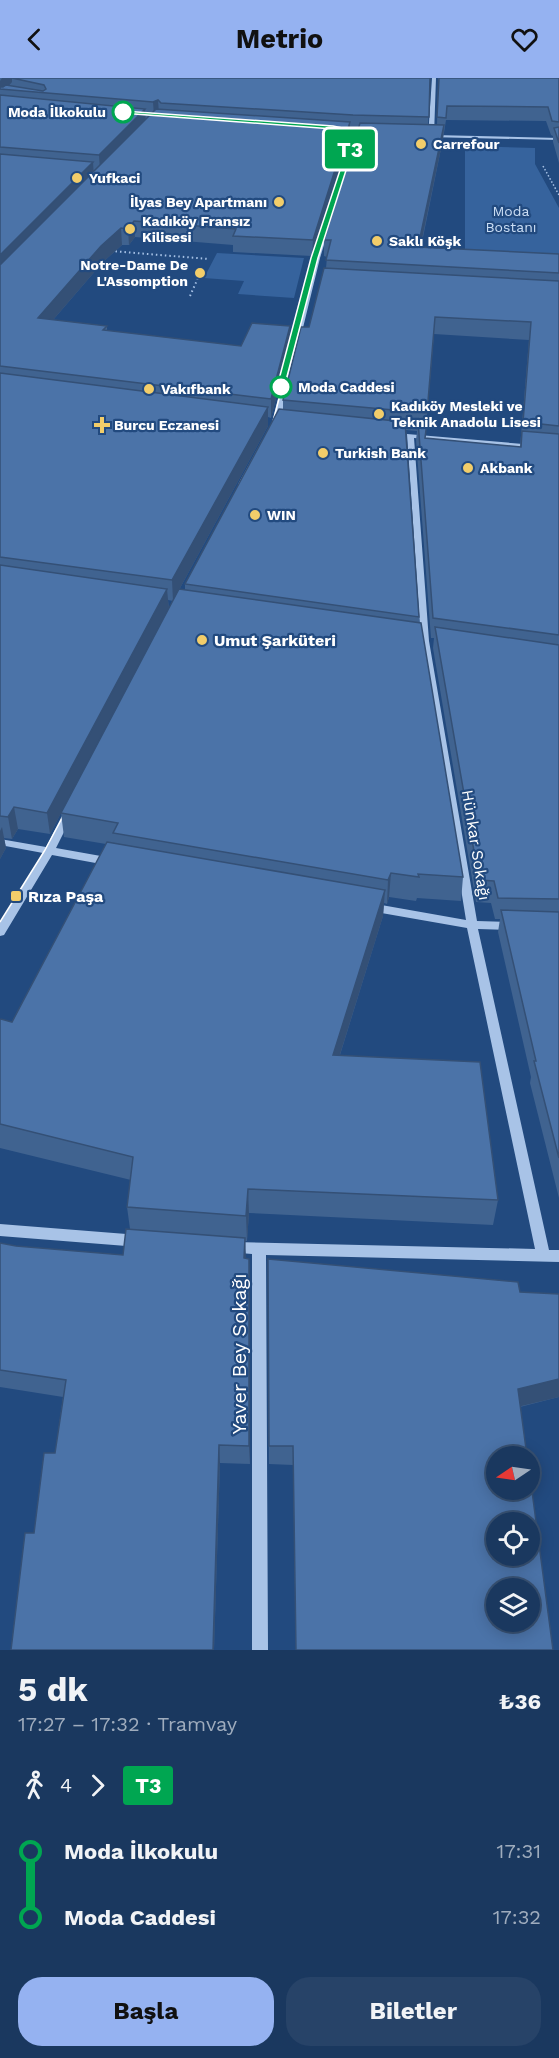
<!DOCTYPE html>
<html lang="tr">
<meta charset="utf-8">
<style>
:root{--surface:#1a385f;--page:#274368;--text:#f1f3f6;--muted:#9facbd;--line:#385274;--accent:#95b2f1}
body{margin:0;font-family:"Work Sans",sans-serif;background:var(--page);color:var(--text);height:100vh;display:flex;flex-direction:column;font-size:22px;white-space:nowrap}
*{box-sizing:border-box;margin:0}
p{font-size:20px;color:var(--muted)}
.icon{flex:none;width:33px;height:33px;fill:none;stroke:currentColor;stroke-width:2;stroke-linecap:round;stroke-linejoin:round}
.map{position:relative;height:1572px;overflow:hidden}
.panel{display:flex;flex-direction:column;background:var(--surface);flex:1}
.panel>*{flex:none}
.badge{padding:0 12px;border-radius:4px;font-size:21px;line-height:39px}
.needle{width:39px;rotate:257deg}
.controls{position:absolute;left:486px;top:1368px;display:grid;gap:12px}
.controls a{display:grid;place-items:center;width:54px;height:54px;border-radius:50%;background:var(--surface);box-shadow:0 3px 15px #0003,0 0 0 2px var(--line);font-size:30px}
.map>.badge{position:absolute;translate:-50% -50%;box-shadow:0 0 0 3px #fff}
.legs{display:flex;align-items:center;gap:9px;height:66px;padding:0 18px;font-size:20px}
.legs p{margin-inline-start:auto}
.headline{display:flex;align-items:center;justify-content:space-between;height:102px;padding:0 18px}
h1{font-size:33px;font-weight:700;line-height:45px}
.button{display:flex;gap:12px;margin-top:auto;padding:12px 18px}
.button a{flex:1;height:69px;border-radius:24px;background:var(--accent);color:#111;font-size:24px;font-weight:700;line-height:69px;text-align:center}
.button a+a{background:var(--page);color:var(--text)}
ul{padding:0 18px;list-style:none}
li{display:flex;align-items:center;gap:21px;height:66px;font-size:22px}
li i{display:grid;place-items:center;width:9px;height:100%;margin:0 8px;background:currentColor}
li i::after{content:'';width:15px;height:15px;margin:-8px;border:4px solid;border-radius:50%;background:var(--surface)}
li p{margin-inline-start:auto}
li:first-child i{background:linear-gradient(#0000 50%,currentColor 0)}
li:last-child i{background:linear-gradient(currentColor 50%,#0000 0)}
header{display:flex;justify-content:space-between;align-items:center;height:78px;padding:0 18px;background:var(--accent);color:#111;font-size:27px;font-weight:700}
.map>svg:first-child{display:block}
</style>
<header><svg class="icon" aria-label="back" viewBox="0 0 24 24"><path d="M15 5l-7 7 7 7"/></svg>Metrio<svg class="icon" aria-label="heart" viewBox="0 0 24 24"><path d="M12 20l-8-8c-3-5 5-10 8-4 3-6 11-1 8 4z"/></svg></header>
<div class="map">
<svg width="559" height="1572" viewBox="0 0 559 1572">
<rect width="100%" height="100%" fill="#224a7f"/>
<g fill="#36639d">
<polygon points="465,68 535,70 535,86 559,130 559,191 465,186"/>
<polygon points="217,175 304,180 294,220 238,216 244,203 204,200"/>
</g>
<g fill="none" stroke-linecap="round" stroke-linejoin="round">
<polyline stroke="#a8c3e7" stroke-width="1.5" stroke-dasharray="1.5 2" stroke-linecap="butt" points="543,88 559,117"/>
<g stroke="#a8c3e7" stroke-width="2" stroke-dasharray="1.5 3" stroke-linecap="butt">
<polyline points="111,173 209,181"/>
<polyline points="190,218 198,200"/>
</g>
<g fill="#a8c3e7" fill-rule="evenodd">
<polygon points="432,0 436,0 434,57 559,60 559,62 428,59"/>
<polygon points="356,54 358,55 320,180 280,344 274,345 272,344 314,180 354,55"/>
<polygon points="407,356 559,369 559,373 414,360 429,563 477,843 511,844 515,845 516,848 515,851 511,852 478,851 549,1172 559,1172 559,1184 266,1177 268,1572 252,1572 252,1176 228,1174 226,1170 228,1166 233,1164 535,1171 467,850 370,833 365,829 370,825 466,842 421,563"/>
<polygon points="69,731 74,734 56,770 112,780 117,784 112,788 52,777 4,857 0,858 0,845 43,775 0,767 0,761 46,769 64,734"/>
<polygon points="0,1146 139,1157 144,1159 146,1163 144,1167 139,1169 0,1158"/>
</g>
<g stroke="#fff" stroke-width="1.5">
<polyline points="239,406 273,344 315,180 354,59 349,54 335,50"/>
<polyline points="0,844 45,772 69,727"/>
</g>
</g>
<g fill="#406390" fill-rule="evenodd">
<path d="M0,0H430L428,47H437L438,0H559V85L553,64V58L551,57L546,43L446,42L443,61L421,169L559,176V1120L530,1005L531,999L498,854L500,841H495L491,825L476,824L433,570L434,560H431L416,362L417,353L406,352L419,539V545L463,799L461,823L417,820L416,823L389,819L387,826L384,825L383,838L340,977L498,1122L493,1147L249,1135L247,1163H245V1180L249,1181L250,1200V1386L220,1385L214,1572H11L34,1455L55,1375L63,1319L0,1309V1165L16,1168L123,1177L130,1151L127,1129L131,1102L0,1070V942L12,944L106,766L64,759L61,735L50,756L18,751L12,761L4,760L6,770L0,781ZM350,52H358L324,162V178L327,179L326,190L309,249L283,322V332L185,506V512L169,531L168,522L173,523L268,348V339L271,340L290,265V248L241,268L107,253V248L53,242L103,184L122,167H129L135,159L233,167V174L312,178L350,58ZM434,256L529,262L520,369L425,360Z"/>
<polygon points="268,1181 520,1214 559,1216 559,1319 520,1329 553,1572 296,1572 293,1387 269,1386"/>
</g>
<g fill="#345076">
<polygon points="2,0 15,0 12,0 12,4 6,11 0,11 0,3"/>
<polygon points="158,22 159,36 154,38 153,24"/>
<polygon points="145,31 146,45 100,92 99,77"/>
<polygon points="350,44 350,58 312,178 313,162"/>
<polygon points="444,47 443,61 417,185 418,169"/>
<polygon points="93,84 94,99 0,196 0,177"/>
<polygon points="134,143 135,159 129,167 128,151"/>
<polygon points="121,150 122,167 103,184 40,257 38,240 101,168"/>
<polygon points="290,248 290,265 271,340 271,321"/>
<polygon points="268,329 268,348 173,523 172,502"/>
<polygon points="167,511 169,531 50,756 47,735"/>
<polygon points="14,729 18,751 12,761 8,739"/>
<polygon points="2,749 6,770 0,781 0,753"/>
<polygon points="391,795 389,819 387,826 388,802"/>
<polygon points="385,812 383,838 332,1002 333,977"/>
<polygon points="248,1111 249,1135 247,1163 246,1138"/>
<polygon points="245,1160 246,1179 244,1199 244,1180"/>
<polygon points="249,1181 250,1200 250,1386 249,1368"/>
<polygon points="559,1301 559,1319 513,1330 518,1311"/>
<polygon points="219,1367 220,1385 214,1572 213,1572"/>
</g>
<g fill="#4b73a8" stroke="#345076" stroke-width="1.5" fill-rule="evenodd">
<polygon points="12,0 430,0 429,39 353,37 161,25 158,22 153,24 0,11 0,9 3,9 6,7 43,13 46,11 44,7"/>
<polygon points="439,0 559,0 559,44 552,43 548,29 447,28 446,40 437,39"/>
<polygon points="0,17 145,31 99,77 0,69"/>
<polygon points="156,31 350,44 313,162 233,158 236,151 134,143 128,151 121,150 101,168 38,240 107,248 103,252 241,268 252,245 290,248 271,321 0,288 0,187"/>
<polygon points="360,45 444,47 418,169 559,176 559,195 326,182 331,162 324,162"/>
<polygon points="559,49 559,65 554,50"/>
<polygon points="0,76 93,84 0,177"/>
<polygon points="324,190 559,203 559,348 523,344 531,244 435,239 427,335 283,322 301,249 309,249"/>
<polygon points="0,295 268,329 172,502 0,479"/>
<polygon points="279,331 405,344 419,539 185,506"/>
<polygon points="418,343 427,344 425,360 521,369 522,353 559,356 559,557 433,540"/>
<polygon points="0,487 167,511 47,735 14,729 8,739 0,738"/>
<polygon points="179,511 421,545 463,799 418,796 419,799 391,795 388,802 113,755 118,745 61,735"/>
<polygon points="435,549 559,567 559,821 498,820 494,803 479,802"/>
<polygon points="107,764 385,812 333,977 480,984 498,1122 248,1111 246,1138 127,1129 133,1079 0,1046 0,942 1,941 12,944"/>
<polygon points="501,832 559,834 559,1080 534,983 536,983"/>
<polygon points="126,1151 245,1160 244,1180 249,1181 249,1368 219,1367 213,1572 11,1572 25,1455 34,1455 44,1375 55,1375 66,1302 0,1292 0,1165 16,1168 123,1177"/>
<path d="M268,1181L518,1204L520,1214L559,1216V1301L518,1311L527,1378H496V1412H530V1398L553,1572H296L293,1368H269ZM496,1444H530V1478H496ZM496,1510H530V1544H496Z"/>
</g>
<polygon fill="#00a651" stroke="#fff" stroke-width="1.5" points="123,33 333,48 347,51 357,58 318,180 284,310 277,309 311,180 351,59 344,53 333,51 122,35"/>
<g fill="#fff" stroke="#00a651" stroke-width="3">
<circle cx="123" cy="34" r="10"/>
<circle cx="281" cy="309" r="10"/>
</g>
<g fill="#f2cd6a" stroke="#224a7f" stroke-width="2">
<circle cx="421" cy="66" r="6"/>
<circle cx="77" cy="100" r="6"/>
<circle cx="279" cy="124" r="6"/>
<circle cx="130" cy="151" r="6"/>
<circle cx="377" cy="163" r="6"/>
<circle cx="200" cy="195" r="6"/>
<circle cx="149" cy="311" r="6"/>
<circle cx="379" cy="336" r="6"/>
<path d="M99 338h6v6h6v6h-6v6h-6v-6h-6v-6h6z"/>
<circle cx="323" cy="375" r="6"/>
<circle cx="468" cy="390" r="6"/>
<circle cx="255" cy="437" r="6"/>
<circle cx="202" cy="562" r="6"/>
<rect x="10" y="812" width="12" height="12" rx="3"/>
</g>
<g text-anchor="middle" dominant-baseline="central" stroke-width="4.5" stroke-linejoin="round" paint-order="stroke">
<g font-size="14" font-weight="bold" fill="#fff" stroke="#224a7f" text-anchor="end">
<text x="106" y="34">Moda İlkokulu</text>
<text x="298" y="309" text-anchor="start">Moda Caddesi</text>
</g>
<g font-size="14" font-weight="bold" fill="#fff" stroke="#224a7f" text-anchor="start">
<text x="433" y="66">Carrefour</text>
<text x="89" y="100">Yufkaci</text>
<text x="267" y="124" text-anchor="end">İlyas Bey Apartmanı</text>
<text x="142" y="143">Kadıköy Fransız<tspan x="142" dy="16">Kilisesi</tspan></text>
<text x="389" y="163">Saklı Köşk</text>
<text x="188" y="187" text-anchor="end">Notre-Dame De<tspan x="188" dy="16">L'Assomption</tspan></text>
<text x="161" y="311">Vakıfbank</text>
<text x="391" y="328">Kadıköy Mesleki ve<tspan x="391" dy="16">Teknik Anadolu Lisesi</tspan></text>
<text x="114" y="347">Burcu Eczanesi</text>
<text x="335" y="375">Turkish Bank</text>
<text x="480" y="390">Akbank</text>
<text x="267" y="437">WIN</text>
</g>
<g font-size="14" fill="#cbdef5" stroke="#224a7f">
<text x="511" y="133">Moda<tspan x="511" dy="16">Bostanı</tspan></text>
</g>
<g font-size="16" font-weight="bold" fill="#fff" stroke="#224a7f" text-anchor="start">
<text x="214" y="562">Umut Şarküteri</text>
<text x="28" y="818">Rıza Paşa</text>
</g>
<g font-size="16" fill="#fff" stroke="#224a7f">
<text transform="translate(476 767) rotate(81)">Hünkar Sokağı</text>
</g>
<g font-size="20" fill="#fff" stroke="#224a7f">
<text transform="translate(239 1276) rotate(-90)">Yaver Bey Sokağı</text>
</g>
</g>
</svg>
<div class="controls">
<a><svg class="needle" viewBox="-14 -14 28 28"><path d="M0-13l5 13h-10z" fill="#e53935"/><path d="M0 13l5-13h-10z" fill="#9facbd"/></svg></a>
<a><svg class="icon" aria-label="locate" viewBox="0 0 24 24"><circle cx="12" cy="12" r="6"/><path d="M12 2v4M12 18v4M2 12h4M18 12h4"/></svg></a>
<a><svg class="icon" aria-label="layers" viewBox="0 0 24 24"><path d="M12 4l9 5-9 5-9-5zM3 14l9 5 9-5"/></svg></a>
</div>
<b class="badge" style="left:350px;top:71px;background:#00a651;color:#fff">T3</b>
</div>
<section class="panel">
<div class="headline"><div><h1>5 dk</h1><p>17:27 – 17:32 · Tramvay</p></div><b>₺36</b></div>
<div class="legs"><svg class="icon" aria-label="walk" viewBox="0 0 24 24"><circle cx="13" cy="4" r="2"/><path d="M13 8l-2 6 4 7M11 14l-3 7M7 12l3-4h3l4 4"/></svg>4<svg class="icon" aria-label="forward" viewBox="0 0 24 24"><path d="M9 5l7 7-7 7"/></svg><b class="badge" style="background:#00a651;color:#fff">T3</b></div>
<ul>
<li><i style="color:#00a651"></i><b>Moda İlkokulu</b><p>17:31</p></li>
<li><i style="color:#00a651"></i><b>Moda Caddesi</b><p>17:32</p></li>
</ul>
<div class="button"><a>Başla</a><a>Biletler</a></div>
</section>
